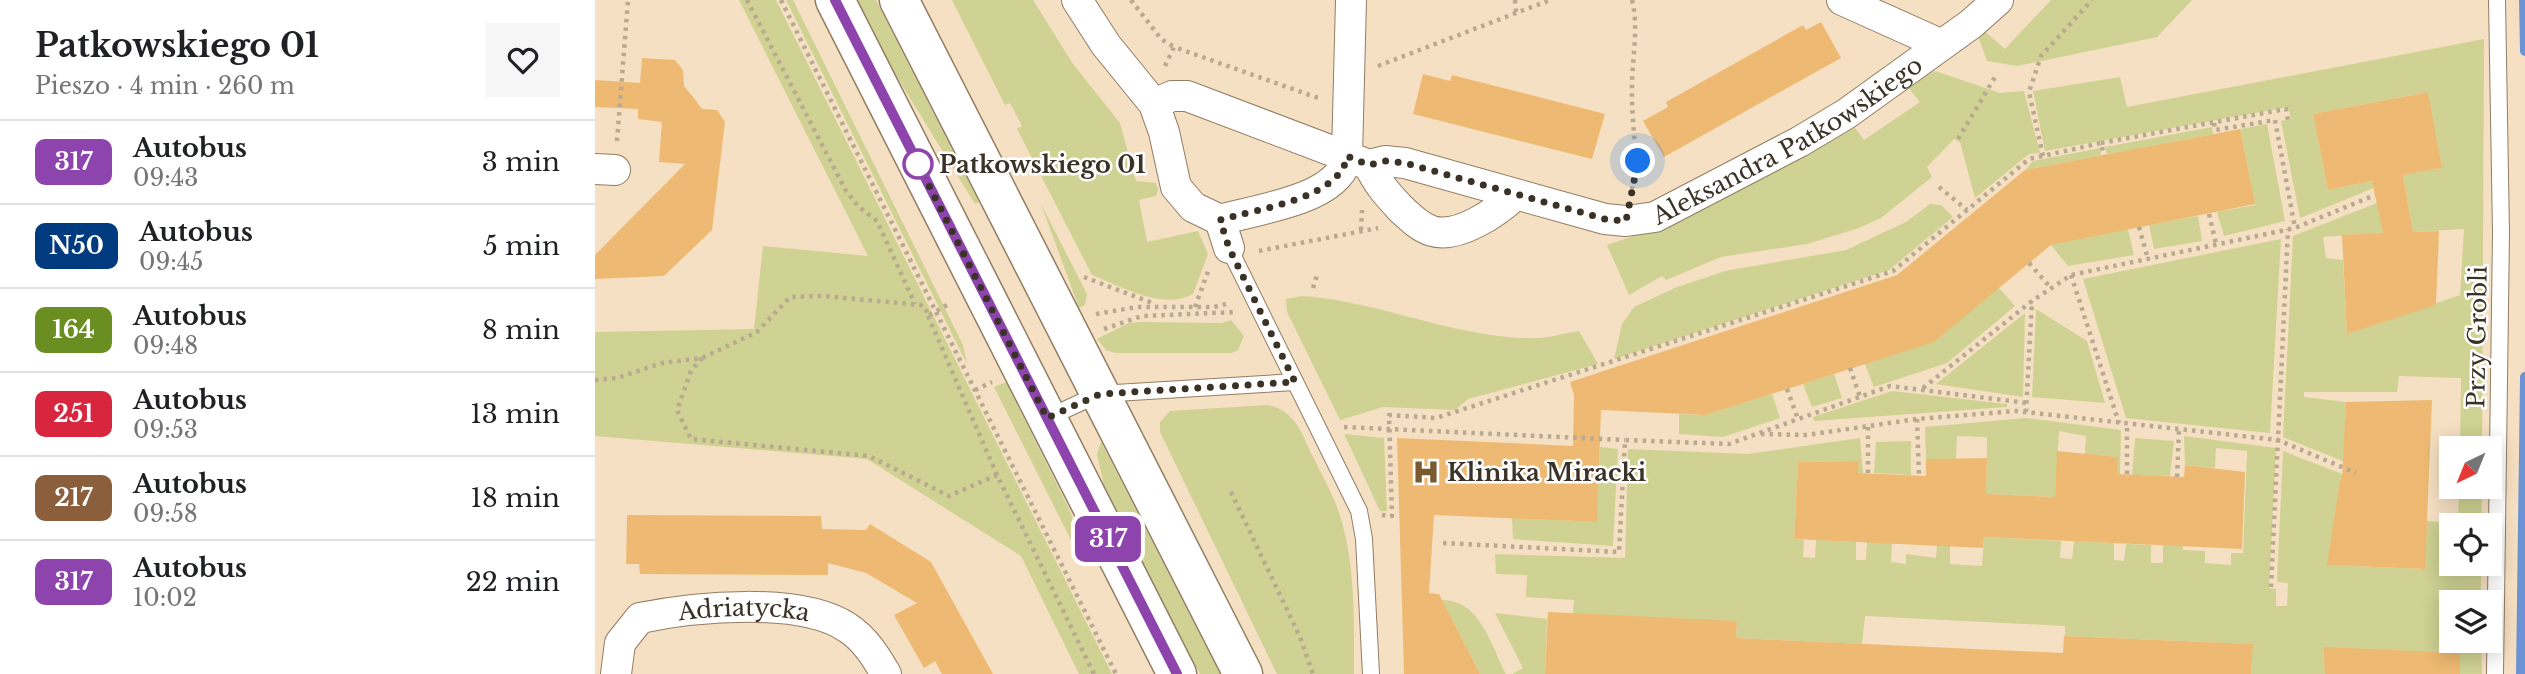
<!DOCTYPE html>
<html lang="pl">
<meta charset="utf-8">
<style>
:root{--surface:#fff;--page:#f6f6f6;--text:#202124;--muted:#757577;--line:#e0e0e0}
body{margin:0;font-family:"Libre Baskerville",serif;background:var(--page);color:var(--text);height:100vh;display:flex;flex-direction:column;font-size:26px;white-space:nowrap}
*{box-sizing:border-box;margin:0}
p{font-size:23px;color:var(--muted)}
.icon{flex:none;width:38px;height:38px;fill:none;stroke:currentColor;stroke-width:2;stroke-linecap:round;stroke-linejoin:round}
.map{position:relative;flex:1;overflow:hidden}
.side{display:flex;flex-direction:column;background:var(--surface);width:595px}
.side>*{flex:none}
.badge{padding:0 14px;border-radius:10px;font-size:24px;line-height:46px}
.needle{width:46px;rotate:223deg}
.buttons{position:absolute;left:1844px;top:436px;display:grid;gap:14px}
.buttons a{display:grid;place-items:center;width:63px;height:63px;border-radius:0px;background:var(--surface);box-shadow:0 4px 18px #0003;font-size:35px}
.you{position:absolute;width:35px;height:35px;margin:-18px;border:5px solid #fff;border-radius:50%;background:#1a73e8;box-shadow:0 0 0 10px #1a73e833}
.map>.badge{position:absolute;translate:-50% -50%;box-shadow:0 0 0 4px #fff}
.round{display:grid;place-items:center;flex:none;width:74px;height:74px;border-radius:0px;background:var(--page)}
.headline{display:flex;align-items:center;justify-content:space-between;height:119px;padding:0 35px}
h1{font-size:33px;font-weight:800;line-height:52px}
ul{padding:0;list-style:none}
li{display:flex;align-items:center;gap:21px;height:84px;padding:0 35px;border-top:2px solid var(--line)}
li div{flex:1}
li b{display:block;font-size:26px}
li em{font-style:normal}
li .badge{min-width:77px;font-weight:700;text-align:center}
main{display:flex;flex:1;min-height:0}
.map>svg:first-child{display:block}
</style>
<main>
<section class="side">
<div class="headline"><div><h1>Patkowskiego 01</h1><p>Pieszo · 4 min · 260 m</p></div><a class="round"><svg class="icon" aria-label="heart" viewBox="0 0 24 24"><path d="M12 20l-8-8c-3-5 5-10 8-4 3-6 11-1 8 4z"/></svg></a></div>
<ul>
<li><span class="badge" style="background:#8e44ad;color:#fff">317</span><div><b>Autobus</b><p>09:43</p></div><em>3 min</em></li>
<li><span class="badge" style="background:#003b80;color:#fff">N50</span><div><b>Autobus</b><p>09:45</p></div><em>5 min</em></li>
<li><span class="badge" style="background:#6b8e23;color:#fff">164</span><div><b>Autobus</b><p>09:48</p></div><em>8 min</em></li>
<li><span class="badge" style="background:#d7263d;color:#fff">251</span><div><b>Autobus</b><p>09:53</p></div><em>13 min</em></li>
<li><span class="badge" style="background:#8b5e3c;color:#fff">217</span><div><b>Autobus</b><p>09:58</p></div><em>18 min</em></li>
<li><span class="badge" style="background:#8e44ad;color:#fff">317</span><div><b>Autobus</b><p>10:02</p></div><em>22 min</em></li>
</ul>
</section>
<div class="map">
<svg width="1930" height="674" viewBox="0 0 1930 674">
<rect width="100%" height="100%" fill="#f6e0c3"/>
<g fill="#cfd292">
<polygon points="144,0 181,0 517,674 484,674 426,556 272,459 0,436 0,332 159,329 168,246 273,256"/>
<polygon points="191,0 198,0 368,345 372,364"/>
<polygon points="262,0 281,0 384,202 380,204 294,64"/>
<path d="M357,0H438L478,64L525,123L541,181L561,183L563,190L561,196L544,200L552,242L603,231L613,254L598,294C567,311 526,286 497,275L422,129L427,126L415,103L410,105Z"/>
<polygon points="1456,0 1597,0 1562,37 1422,66 1392,61 1383,36 1388,30 1410,49"/>
<polygon points="1889,39 1887,448 1865,448 1866,378 1804,376 1802,392 1709,392 1709,397 1751,402 1749,452 1760,466 1688,437 1698,236 1782,203 1788,233 1728,237 1731,258 1748,260 1752,334 1865,295 1869,229 1818,232 1808,175 1847,168 1832,92 1718,114 1733,190 1777,181 1779,188 1705,218 1686,121 1696,119 1693,107 1450,151 1438,91 1525,77 1532,107"/>
<path d="M1340,71L1405,93L1429,91L1445,153L1434,154L1380,198L1365,142L1359,139L1332,167L1337,177L1286,218L1264,228L1212,244L1126,257L1071,280L1067,276L1034,295L1012,245C1097,218 1177,174 1254,130L1260,128L1269,140L1325,102L1311,85Z"/>
<polygon points="1672,124 1690,221 1629,236 1622,212 1660,205 1645,129"/>
<polygon points="1617,127 1618,134 1512,155 1510,147"/>
<polygon points="1505,148 1506,156 1430,170 1438,161"/>
<polygon points="446,204 492,294 490,305 484,308"/>
<polygon points="1335,204 1346,205 1358,217 1294,270 1019,359 1027,324 1039,307 1082,287 1130,271 1251,250 1311,222"/>
<polygon points="1603,216 1607,241 1559,249 1554,225"/>
<polygon points="1533,229 1539,255 1473,266 1456,245"/>
<polygon points="1686,239 1675,433 1531,418 1488,279"/>
<polygon points="1404,288 1420,306 1352,363 1279,387 1270,364"/>
<path d="M707,296C785,301 865,340 941,338C955,338 970,333 984,331L1003,364L873,399L860,410L788,407L745,420L692,312L691,299Z"/>
<polygon points="1441,309 1492,341 1510,403 1437,397"/>
<polygon points="1430,313 1428,397 1341,384"/>
<polygon points="636,320 649,336 643,350 637,353 520,353 511,350 502,339 534,323 546,322 627,323"/>
<polygon points="1239,374 1247,398 1217,407 1208,384"/>
<polygon points="411,382 475,511 493,561 481,550 399,387"/>
<polygon points="1297,391 1412,404 1412,407 1219,421 1218,417"/>
<polygon points="1177,394 1185,418 1128,437 1084,434 1084,414 1111,415"/>
<path d="M672,405C698,409 706,431 716,453C725,471 735,489 742,507C761,558 759,620 759,674H682L565,432V422L575,411Z"/>
<polygon points="1431,418 1526,430 1525,474 1522,474 1522,457 1490,454 1491,436 1464,431 1460,497 1391,494 1392,437 1362,436 1361,459 1331,459 1330,427"/>
<polygon points="749,434 789,438 792,511 785,511"/>
<polygon points="1589,436 1681,448 1674,588 1681,589 1681,606 1692,606 1693,583 1682,582 1688,451 1760,479 1745,480 1733,565 1829,569 1832,521 1863,524 1864,487 1887,487 1886,525 1857,525 1857,564 1886,564 1886,602 1857,602 1857,640 1886,641 1887,674 1825,674 1728,648 1730,674 1656,674 1657,644 1470,636 1470,626 1270,616 1267,644 1141,638 1142,622 978,614 979,600 931,597 932,575 901,574 900,554 1030,558 1033,449 1153,454 1265,438 1268,473 1263,473 1263,461 1203,462 1199,539 1209,540 1208,557 1220,558 1221,540 1261,542 1261,560 1271,560 1272,542 1297,543 1296,562 1311,564 1311,554 1341,558 1342,545 1355,546 1355,564 1387,566 1389,537 1466,541 1465,558 1477,559 1479,541 1519,543 1519,560 1529,561 1531,544 1556,545 1556,563 1568,563 1568,545 1588,546 1588,550 1610,551 1610,563 1636,565 1636,553 1648,553 1652,451 1621,448 1620,468 1590,465"/>
<polygon points="1540,438 1579,441 1575,476 1537,475"/>
<polygon points="1316,441 1316,475 1279,473 1281,442"/>
<polygon points="506,442 625,674 605,674 509,486 502,454"/>
<polygon points="1005,447 1023,449 1018,546 918,539 917,518 1001,522"/>
<path d="M847,600C885,600 896,645 911,674H885Z"/>
<polygon points="900,613 952,619 950,674 917,674 928,668"/>
</g>
<g fill="none" stroke-linecap="round" stroke-linejoin="round">
<g stroke="#6c93d5" stroke-width="10">
<polyline points="1929,0 1930,51"/>
<polyline points="1926,674 1930,377"/>
</g>
</g>
<g fill="#eeba73">
<polygon points="1226,22 1246,58 1069,157 1048,121 1073,107 1071,102 1208,25 1211,30"/>
<polygon points="47,58 80,60 88,70 89,86 98,97 107,109 122,110 130,122 117,230 69,276 0,279 0,255 90,164 64,162 67,122 43,119 43,109 0,107 0,80 45,83"/>
<polygon points="828,74 855,81 857,75 1010,114 997,159 818,114"/>
<polygon points="1833,92 1847,168 1808,175 1818,232 1844,231 1841,305 1752,334 1747,235 1788,233 1777,181 1733,190 1718,114"/>
<polygon points="1645,129 1660,204 1456,245 1339,342 1111,415 1006,410 1002,522 839,515 834,593 844,594 885,674 809,674 802,438 978,446 979,395 975,382 1302,275 1430,170"/>
<polygon points="1837,400 1830,569 1732,565 1745,480 1747,479 1751,402"/>
<polygon points="1462,451 1523,457 1522,474 1589,477 1590,465 1650,472 1647,549 1389,537 1388,548 1199,539 1203,462 1264,461 1263,473 1331,476 1331,459 1392,458 1391,494 1460,497"/>
<polygon points="32,515 226,516 227,529 271,530 275,524 336,562 398,674 347,674 340,661 329,668 299,615 322,603 271,573 233,563 233,575 45,574 44,564 31,564"/>
<polygon points="953,612 1142,621 1141,638 1468,653 1469,636 1658,644 1656,674 950,674"/>
<polygon points="1728,647 1865,653 1865,674 1730,674"/>
</g>
<g fill="none" stroke-linecap="round" stroke-linejoin="round">
<defs>
<g id="lane">
<polyline points="634,248 764,511 769,539 776,674"/>
<polyline points="452,418 504,394 700,382"/>
<polyline points="1900,674 1906,233 1902,0"/>
</g>
<g id="street">
<polyline points="482,0 511,45 559,104 569,132 581,187 598,207 625,220"/>
<polyline points="1247,0 1345,44"/>
<path id="s1" d="M559,104L577,96H592L774,165L790,161L810,163L1010,219L1031,221L1060,217L1204,142L1251,114L1376,24L1403,0"/>
<path d="M774,165C782,183 792,194 806,209C815,217 824,227 837,231C863,239 902,212 920,195"/>
<polyline points="0,169 20,170"/>
<path d="M625,220C661,209 746,200 752,156L756,0"/>
<polyline points="625,220 634,248"/>
<path id="s2" d="M21,674L25,643L45,618C99,607 206,596 253,628C270,639 281,657 291,674"/>
</g>
<g id="secondary">
<polyline points="240,0 582,674"/>
<polyline points="304,0 648,674"/>
</g>
</defs>
<use href="#lane" stroke="#917d63" stroke-width="18"/>
<use href="#street" stroke="#917d63" stroke-width="32"/>
<use href="#secondary" stroke="#917d63" stroke-width="41"/>
<g stroke="#baa991" stroke-width="4.5" stroke-dasharray="3.5 5" stroke-linecap="butt">
<polyline points="152,0 251,191 263,206 282,221 320,304"/>
<polyline points="186,0 521,674"/>
<polyline points="536,0 566,39 579,47"/>
<polyline points="920,0 921,13"/>
<path d="M1037,0C1044,28 1037,58 1037,87C1036,122 1044,154 1037,189"/>
<polyline points="570,66 579,47 726,99"/>
<polyline points="783,66 955,0"/>
<polyline points="1619,123 1620,130 1680,120 1700,228"/>
<polyline points="1363,139 1400,77"/>
<polyline points="22,141 33,0"/>
<polyline points="1506,143 1691,109 1693,120"/>
<polyline points="1448,156 1434,92 1446,56 1497,0"/>
<polyline points="1344,187 1372,210"/>
<polyline points="1614,214 1621,244"/>
<polyline points="1544,227 1553,259"/>
<polyline points="766,230 767,210"/>
<polyline points="664,251 783,228"/>
<polyline points="1434,263 1456,288"/>
<polyline points="1476,275 1524,423"/>
<polyline points="489,277 560,304"/>
<polyline points="718,288 723,272"/>
<polyline points="600,307 614,269"/>
<polyline points="501,314 542,307 619,307 635,303"/>
<polyline points="333,316 402,475 499,674"/>
<polyline points="509,329 547,316 641,312"/>
<polyline points="107,358 96,371 82,410 96,439 274,456 354,496 402,475"/>
<polyline points="1255,368 1265,397"/>
<polyline points="0,380 22,378 67,363 107,358 162,332 195,297 229,296 325,305 330,307 333,316 352,305"/>
<polyline points="1328,388 1437,301 1476,275 1700,228 1780,195"/>
<polyline points="1192,389 1203,419"/>
<polyline points="380,390 397,382"/>
<polyline points="1431,412 1437,301"/>
<polyline points="1322,419 1324,476"/>
<polyline points="749,427 1030,440"/>
<polyline points="1166,434 1212,435 1322,419 1421,411 1683,440 1761,473"/>
<polyline points="1273,473 1273,426"/>
<polyline points="1532,474 1532,424"/>
<polyline points="1582,477 1584,429"/>
<polyline points="636,492 705,637 718,674"/>
<polyline points="787,515 797,516 794,415 841,418 1298,271 1434,159 1506,143 1509,156"/>
<polyline points="848,543 1024,552 1030,440 1134,444 1295,386 1432,403"/>
<polyline points="1676,587 1693,229"/>
</g>
<use href="#lane" stroke="#fff" stroke-width="16"/>
<use href="#street" stroke="#fff" stroke-width="30"/>
<use href="#secondary" stroke="#fff" stroke-width="38"/>
</g>
<g fill="none" stroke-linecap="round" stroke-linejoin="round">
<defs>
<polyline id="line" points="240,0 582,674"/>
</defs>
<use href="#line" stroke="#fff" stroke-width="16"/>
<use href="#line" stroke="#8e44ad" stroke-width="10"/>
<path stroke="#3a3227" stroke-width="7" stroke-dasharray="0 12.6" d="M323,164L452,418L505,394L700,382L634,248L625,220C661,209 746,199 752,156L774,165L790,161L810,163L1010,219L1031,221L1043,161"/>
</g>
<defs>
<symbol id="hospital-bare" viewBox="-9 -9 18 18"><path d="M-5-5h3v3.5h4V-5h3V5h-3V1.5h-4V5h-3Z" fill="#795a2f" stroke="#fff" stroke-width="2.5" paint-order="stroke"/></symbol>
</defs>
<g fill-rule="evenodd">
<use href="#hospital-bare" x="812" y="453" width="38" height="38"/>
</g>
<circle fill="#fff" stroke="#8e44ad" stroke-width="3.5" cx="323" cy="164" r="14"/>
<g text-anchor="middle" dominant-baseline="central" stroke-width="5" stroke-linejoin="round" paint-order="stroke">
<g font-size="24" fill="#3a3227" stroke="#fff">
<text stroke="none"><textPath href="#s1" startOffset="677">Aleksandra Patkowskiego</textPath></text>
<text transform="translate(1882 337) rotate(-89)">Przy Grobli</text>
<text stroke="none"><textPath href="#s2" startOffset="168">Adriatycka</textPath></text>
</g>
<g font-size="24" font-weight="bold" fill="#3a3227" stroke="#fff" text-anchor="start">
<text x="344" y="164">Patkowskiego 01</text>
</g>
<g font-size="24" font-weight="bold" fill="#3a3227" stroke="#fff" text-anchor="start">
<text x="852" y="472">Klinika Miracki</text>
</g>
</g>
</svg>
<div class="buttons">
<a><svg class="needle" viewBox="-14 -14 28 28"><path d="M0-13l5 13h-10z" fill="#e53935"/><path d="M0 13l5-13h-10z" fill="#757577"/></svg></a>
<a><svg class="icon" aria-label="locate" viewBox="0 0 24 24"><circle cx="12" cy="12" r="6"/><path d="M12 2v4M12 18v4M2 12h4M18 12h4"/></svg></a>
<a><svg class="icon" aria-label="layers" viewBox="0 0 24 24"><path d="M12 4l9 5-9 5-9-5zM3 14l9 5 9-5"/></svg></a>
</div>
<div class="you" style="left:1043px;top:161px"></div>
<b class="badge" style="left:513px;top:539px;background:#8e44ad;color:#fff">317</b>
</div>
</main>
